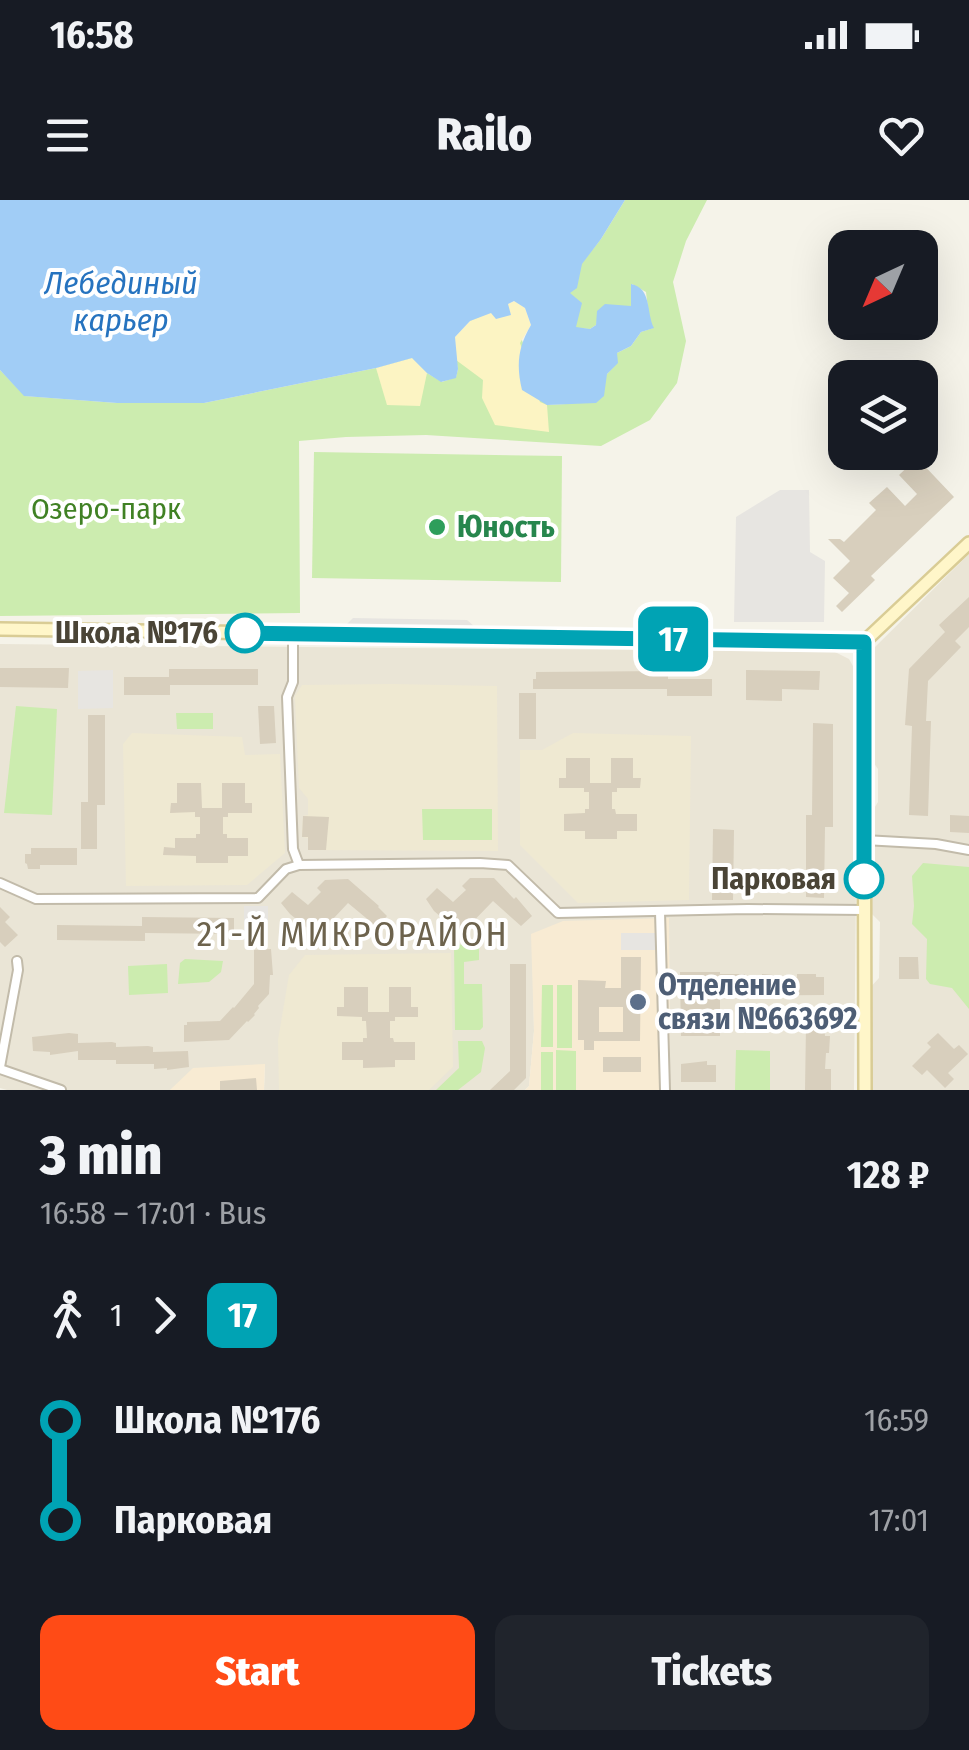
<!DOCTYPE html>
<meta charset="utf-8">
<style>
:root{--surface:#171b24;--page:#20242c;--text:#f1f3f6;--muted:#9ea1a6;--accent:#ff4b16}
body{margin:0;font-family:"Fira Sans Condensed",sans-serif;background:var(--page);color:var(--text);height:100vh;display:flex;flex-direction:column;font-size:38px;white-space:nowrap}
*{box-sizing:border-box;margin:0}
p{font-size:32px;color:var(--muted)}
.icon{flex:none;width:55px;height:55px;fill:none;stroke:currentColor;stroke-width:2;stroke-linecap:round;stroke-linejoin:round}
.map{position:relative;height:890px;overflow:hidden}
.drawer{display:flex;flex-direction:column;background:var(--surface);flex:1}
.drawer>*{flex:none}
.badge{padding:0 20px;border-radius:15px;font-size:35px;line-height:65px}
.needle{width:65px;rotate:224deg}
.tools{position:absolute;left:828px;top:30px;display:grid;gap:20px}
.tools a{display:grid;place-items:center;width:110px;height:110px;border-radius:20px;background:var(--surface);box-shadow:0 10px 40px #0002;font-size:50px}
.map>.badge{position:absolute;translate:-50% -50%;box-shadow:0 0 0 5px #fff}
.legs{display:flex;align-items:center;gap:15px;height:110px;padding:0 40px;font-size:32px}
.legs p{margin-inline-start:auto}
.summary{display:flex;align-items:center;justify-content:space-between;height:170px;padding:0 40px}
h1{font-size:55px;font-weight:800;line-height:75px}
.button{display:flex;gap:20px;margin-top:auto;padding:20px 40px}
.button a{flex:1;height:115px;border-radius:20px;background:var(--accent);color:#fff;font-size:40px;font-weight:800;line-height:115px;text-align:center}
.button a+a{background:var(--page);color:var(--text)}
ul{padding:0 40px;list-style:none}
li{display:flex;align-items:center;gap:35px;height:100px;font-size:38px}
li i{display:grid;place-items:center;width:15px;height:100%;margin:0 12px;background:currentColor}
li i::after{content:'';width:25px;height:25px;margin:-12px;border:8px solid;border-radius:50%;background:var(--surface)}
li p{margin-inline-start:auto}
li:first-child i{background:linear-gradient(#0000 50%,currentColor 0)}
li:last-child i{background:linear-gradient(currentColor 50%,#0000 0)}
.status{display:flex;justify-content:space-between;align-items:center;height:70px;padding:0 50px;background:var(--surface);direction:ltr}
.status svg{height:28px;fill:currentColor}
header{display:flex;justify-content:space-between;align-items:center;height:130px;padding:0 40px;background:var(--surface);font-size:45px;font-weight:800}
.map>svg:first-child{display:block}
</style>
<div class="status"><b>16:58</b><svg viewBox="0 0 49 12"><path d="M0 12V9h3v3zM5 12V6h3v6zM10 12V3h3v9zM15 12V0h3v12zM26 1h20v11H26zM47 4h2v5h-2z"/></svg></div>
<header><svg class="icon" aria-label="menu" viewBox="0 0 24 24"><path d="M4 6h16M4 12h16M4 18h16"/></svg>Railo<svg class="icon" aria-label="heart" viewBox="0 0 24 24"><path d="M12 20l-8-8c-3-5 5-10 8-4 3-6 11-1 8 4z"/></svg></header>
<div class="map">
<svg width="969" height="890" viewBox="0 0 969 890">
<rect width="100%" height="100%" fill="#f5f3e9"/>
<g fill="#eae5d6">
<polygon points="969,354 969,890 869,890 869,789 879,778 880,722 869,711 870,615 878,602 878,569 871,559 871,451"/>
<polygon points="0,444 835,452 849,459 858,475 854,890 670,890 669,718 532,734 534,831 529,886 525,890 264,890 265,865 170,890 7,890 0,888"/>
</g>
<g fill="#f8ebd3">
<polygon points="669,718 670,890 525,890 529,886 534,831 531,734 563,721"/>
<polygon points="265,864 264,890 170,890 193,868"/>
</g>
<g fill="#efe9d2">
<polygon points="391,484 497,486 498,651 308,650 308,638 302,637 303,616 308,615 308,599 299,588 295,496 302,485"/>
<polygon points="132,533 242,537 245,555 280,554 285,653 247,685 126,686 123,544"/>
<polygon points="573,533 691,536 689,700 578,703 520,645 520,550 542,550"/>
<polygon points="451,753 453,867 429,890 279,890 278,840 289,775 305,755"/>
</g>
<g fill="#ccecaf">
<polygon points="625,0 707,0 686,41 673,82 686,141 677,183 650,220 601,246 426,235 346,237 299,241 300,413 0,416 0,170 25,196 117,203 204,203 376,168 412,158 427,173 442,182 456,177 458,169 456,160 470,121 508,104 547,205 566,204 607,174 617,163 617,153 631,146 641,132 653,128 649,118 646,92 632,84 632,106 598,117 596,125 590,129 575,128 569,93 581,64 601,39"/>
<polygon points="314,252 562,256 561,382 312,378"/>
<polygon points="16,506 57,509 52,615 4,613"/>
<polygon points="176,513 213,513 213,529 177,529"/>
<polygon points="422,609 492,609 492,640 423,640"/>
<polygon points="923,663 969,667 969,809 952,788 930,784 926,779 927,739 912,724 914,706 912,676"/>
<polygon points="454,744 479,746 479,760 464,762 464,784 482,784 483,827 480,830 455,830"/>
<polygon points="185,759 223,761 221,772 209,782 178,784 180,763"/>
<polygon points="167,764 168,793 129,795 128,766"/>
<polygon points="542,785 553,785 553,847 541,847"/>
<rect x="557" y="785" width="15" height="63"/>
<polygon points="458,841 482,841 485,848 481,872 458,890 436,890 459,868"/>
<polygon points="556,850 576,851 576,890 556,890"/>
<polygon points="736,850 770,851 770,890 735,890"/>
<rect x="541" y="852" width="12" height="38"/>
</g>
<g fill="#fcf4c3">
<polygon points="515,101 525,108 531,125 520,143 540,202 547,205 549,232 495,225 482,198 483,180 456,160 455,137 470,121"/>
<polygon points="412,158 427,173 420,206 387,205 376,168"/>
</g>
<g fill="#e7e5e1">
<polygon points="780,290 809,290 810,352 825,361 824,422 734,422 736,317"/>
<polygon points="353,418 467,420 475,427 347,424"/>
<polygon points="113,470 113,508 78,509 78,471"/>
<polygon points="244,706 268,706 268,740 244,741"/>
<rect x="621" y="733" width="34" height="17"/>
</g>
<path fill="#a1cdf6" d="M0,0H625L601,39L582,64L577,88L570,93L582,103L576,127L590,129L596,125L597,111L605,104L631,106V84C652,88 646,112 654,128L641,132L631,146L617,153L618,163L607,174L604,196L596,203L547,205L522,190C516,165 518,147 531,125L525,108L514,101L508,104L511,115L496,119L491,113L470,121L455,137L458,169L456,178L441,182L427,173L412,158L376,168L204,203H117L24,196L0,170Z"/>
<g fill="#d8cfbd" fill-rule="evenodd">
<polygon points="917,258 954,297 871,376 875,380 842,412 836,406 849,393 833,378 850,361 828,339 840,339 844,342 876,310 869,303 887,287 905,306 917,294 899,275"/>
<polygon points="969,397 969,427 955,441 961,447 928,481 926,521 931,521 928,616 909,615 912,526 905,525 909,469 945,432 939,425"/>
<polygon points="0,468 69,468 68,488 0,487"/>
<polygon points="169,469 258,469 258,485 170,485 170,495 124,495 124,477 169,477"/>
<polygon points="746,470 820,471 819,490 782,489 782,501 746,500"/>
<polygon points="668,471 668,479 712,479 712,496 667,496 667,489 533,489 533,479 536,479 536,472"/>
<rect x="519" y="493" width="17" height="46"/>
<polygon points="258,506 274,506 276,543 260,544"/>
<polygon points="88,515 105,515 105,605 97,605 97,649 81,649 81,602 88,602"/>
<polygon points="813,523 833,524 833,627 825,627 824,698 806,697 806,615 812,615"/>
<polygon points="566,558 590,558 590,583 611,583 611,558 633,558 633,578 641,578 640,588 617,588 617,592 612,592 612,609 615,609 616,614 637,614 637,631 617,631 617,639 585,639 585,631 564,631 564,614 585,613 585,609 589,609 589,592 584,592 584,588 559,588 559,578 566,578"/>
<polygon points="177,583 201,583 202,608 222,608 222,583 245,583 245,603 252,603 252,613 228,613 228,617 223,617 223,634 227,634 227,638 248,638 248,656 228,656 228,663 196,663 196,656 163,655 164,647 175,648 175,638 196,638 196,634 200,634 200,617 195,617 195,612 170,613 171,603 177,603"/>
<polygon points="950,615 969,616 969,633 950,632"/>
<polygon points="303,616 329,617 326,650 308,650 308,637 302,637"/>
<polygon points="713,629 734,630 733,700 712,700"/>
<polygon points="31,648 77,648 77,665 40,665 40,669 28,669 27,664 25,663 25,654 31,654"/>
<polygon points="470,678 494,678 514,699 516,697 532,716 521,726 493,701 461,734 434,711 426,699 437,688 453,702 466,690 462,686"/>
<polygon points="348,679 379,706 378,707 387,716 377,727 348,703 317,736 290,714 281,703 292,692 308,705 321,692 317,688 325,680"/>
<polygon points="0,707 10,717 5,722 18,735 5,747 0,742"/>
<polygon points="142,717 234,718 234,734 145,733 145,741 57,740 57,725 142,726"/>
<polygon points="271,749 273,775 270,775 269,794 258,806 259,808 254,814 255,815 248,822 247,821 229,840 184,842 184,825 187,825 187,822 220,821 233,807 234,808 254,784 254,750"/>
<path d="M621,757H641L640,841H594V850H584V840H578V780L606,781L605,788H621ZM599,807H623V832H599Z"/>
<polygon points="899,757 918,757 919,779 899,779"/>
<polygon points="510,764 526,764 526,878 514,890 490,890 510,871"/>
<polygon points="680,772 720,772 720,774 745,774 745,777 762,777 762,774 797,777 797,774 816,774 816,777 824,777 824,795 720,796 720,836 681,836"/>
<polygon points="344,787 368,787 368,812 389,812 389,787 411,787 411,807 418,807 418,817 395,817 395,821 390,821 390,838 393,838 394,842 415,842 415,860 395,860 395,867 363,868 363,860 342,860 342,842 363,842 363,838 367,838 366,821 362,821 362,817 337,816 337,807 344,807"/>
<polygon points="806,826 824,826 825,836 830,836 829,853 826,853 825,869 831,869 831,890 805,890"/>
<polygon points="69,833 78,834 78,843 112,842 116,843 116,847 148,846 153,847 153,852 188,851 189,867 167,870 167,868 154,869 154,864 116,864 116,860 78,860 78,851 50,855 50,852 33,851 32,837"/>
<polygon points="938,833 954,849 959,845 968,854 948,873 954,879 945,888 927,870 922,875 912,866 931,847 927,843"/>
<rect x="603" y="857" width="38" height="15"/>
<polygon points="707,861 707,865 716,865 716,882 681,882 681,864"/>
<polygon points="256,878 257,890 220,890 220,881"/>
</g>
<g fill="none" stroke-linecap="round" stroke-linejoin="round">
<defs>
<g id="street">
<polyline points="293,434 293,482 287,497 293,649 299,665 480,663 508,665 558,713 748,709 864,710"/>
<polyline points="864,640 936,644 969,650"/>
<polyline points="0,683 36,699 258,698 286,669 299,665"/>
<polyline points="660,712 665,890"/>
<polyline points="0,867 18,770 17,761"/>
<polyline points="0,869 61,890"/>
</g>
<g id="secondary">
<polyline points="0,429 864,442 969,343"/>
<polyline points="864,442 865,890"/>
</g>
</defs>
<use href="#street" stroke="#c2bbaa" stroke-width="12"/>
<use href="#secondary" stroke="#d9cc95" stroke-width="16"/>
<use href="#street" stroke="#fff" stroke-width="8"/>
<use href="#secondary" stroke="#fff6c9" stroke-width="11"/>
</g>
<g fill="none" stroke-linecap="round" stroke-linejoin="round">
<defs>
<polyline id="line-1" points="245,433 864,442 864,679"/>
</defs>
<use href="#line-1" stroke="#fff" stroke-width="22"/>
<use href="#line-1" stroke="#00a3b4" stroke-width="15"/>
</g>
<circle fill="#2e9e5b" stroke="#fff" stroke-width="4" cx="437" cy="327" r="10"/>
<g fill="#fff" stroke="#00a3b4" stroke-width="5">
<circle cx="245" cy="433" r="18"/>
<circle cx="864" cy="679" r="18"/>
</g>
<circle fill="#5c6f8a" stroke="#fff" stroke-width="4" cx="638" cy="802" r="10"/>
<g text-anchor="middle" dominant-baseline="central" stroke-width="8" stroke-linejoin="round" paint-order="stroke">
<g font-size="30" fill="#408124" stroke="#fff">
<text x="106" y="309">Озеро-парк</text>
</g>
<g font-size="30" font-weight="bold" fill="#27864d" stroke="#fff" text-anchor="start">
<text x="457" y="327">Юность</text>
</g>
<g font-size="30" font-weight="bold" fill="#4a4436" stroke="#fff" text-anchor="end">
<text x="218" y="433">Школа №176</text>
<text x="836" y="679">Парковая</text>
</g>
<g font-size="30" font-weight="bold" fill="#4e5e75" stroke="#fff" text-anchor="start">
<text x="658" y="785">Отделение<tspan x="658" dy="34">связи №663692</tspan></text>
</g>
<g font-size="32" font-style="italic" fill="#2673bf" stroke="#fff">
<text x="121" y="83">Лебединый<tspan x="121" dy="37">карьер</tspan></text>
</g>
<g font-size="35" letter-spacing="2.5" fill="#6d634d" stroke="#fff">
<text x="353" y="734">21-Й МИКРОРАЙОН</text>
</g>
</g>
</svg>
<div class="tools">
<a><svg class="needle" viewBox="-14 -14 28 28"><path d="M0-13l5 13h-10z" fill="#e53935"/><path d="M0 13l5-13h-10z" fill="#9ea1a6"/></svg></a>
<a><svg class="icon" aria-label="layers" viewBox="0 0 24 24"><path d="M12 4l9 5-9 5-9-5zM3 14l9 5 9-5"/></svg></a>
</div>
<b class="badge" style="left:673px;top:439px;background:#00a3b4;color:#fff">17</b>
</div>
<section class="drawer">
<div class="summary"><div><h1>3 min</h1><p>16:58 – 17:01 · Bus</p></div><b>128 ₽</b></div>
<div class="legs"><svg class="icon" aria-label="walk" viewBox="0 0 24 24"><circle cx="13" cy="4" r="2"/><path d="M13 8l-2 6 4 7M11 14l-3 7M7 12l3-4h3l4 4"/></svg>1<svg class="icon" aria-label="forward" viewBox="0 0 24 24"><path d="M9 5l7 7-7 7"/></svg><b class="badge" style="background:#00a3b4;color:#fff">17</b></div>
<ul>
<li><i style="color:#00a3b4"></i><b>Школа №176</b><p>16:59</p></li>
<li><i style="color:#00a3b4"></i><b>Парковая</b><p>17:01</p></li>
</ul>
<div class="button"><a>Start</a><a>Tickets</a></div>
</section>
